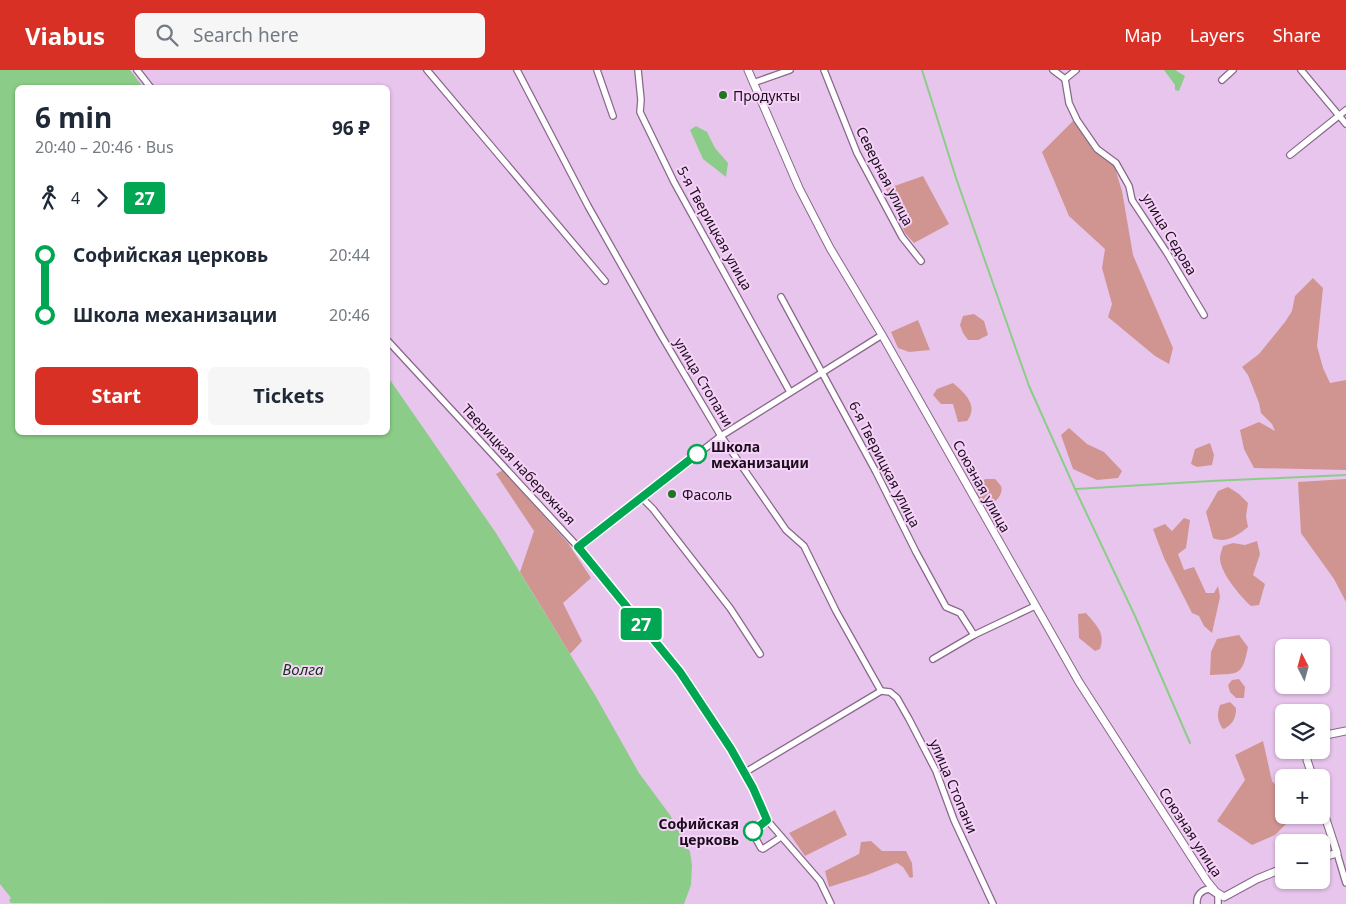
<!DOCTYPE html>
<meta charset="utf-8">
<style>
:root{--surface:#fff;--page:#f6f6f7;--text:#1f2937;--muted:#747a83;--accent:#d93025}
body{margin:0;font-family:"Noto Sans",sans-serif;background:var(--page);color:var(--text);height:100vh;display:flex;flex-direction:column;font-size:19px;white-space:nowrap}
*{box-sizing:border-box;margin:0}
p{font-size:16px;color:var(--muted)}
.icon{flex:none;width:28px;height:28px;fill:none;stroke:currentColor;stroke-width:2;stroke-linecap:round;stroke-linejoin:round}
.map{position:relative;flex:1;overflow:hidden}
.drawer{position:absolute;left:15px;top:15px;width:375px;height:350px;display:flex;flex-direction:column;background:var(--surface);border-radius:8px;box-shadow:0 1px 4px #0004}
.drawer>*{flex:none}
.badge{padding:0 10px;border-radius:4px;font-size:18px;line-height:32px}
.needle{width:32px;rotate:354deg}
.buttons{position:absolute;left:1275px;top:569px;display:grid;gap:10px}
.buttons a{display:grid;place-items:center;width:55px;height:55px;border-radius:8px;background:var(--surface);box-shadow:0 1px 4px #0004;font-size:25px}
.map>.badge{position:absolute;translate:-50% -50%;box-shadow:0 0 0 2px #fff}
.legs{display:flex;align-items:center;gap:8px;height:55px;padding:0 20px;font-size:16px}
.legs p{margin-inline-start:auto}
.overview{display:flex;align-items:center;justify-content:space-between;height:85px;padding:0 20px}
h1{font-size:28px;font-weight:700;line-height:38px}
.cta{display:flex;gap:10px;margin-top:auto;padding:10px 20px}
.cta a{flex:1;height:58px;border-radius:8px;background:var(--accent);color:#fff;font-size:20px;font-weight:700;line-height:58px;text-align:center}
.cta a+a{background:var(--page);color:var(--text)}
ul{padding:0 20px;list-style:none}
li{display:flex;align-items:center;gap:18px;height:60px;font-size:19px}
li i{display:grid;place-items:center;width:8px;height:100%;margin:0 6px;background:currentColor}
li i::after{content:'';width:12px;height:12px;margin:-6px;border:4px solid;border-radius:50%;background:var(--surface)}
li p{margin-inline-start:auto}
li:first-child i{background:linear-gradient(#0000 50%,currentColor 0)}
li:last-child i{background:linear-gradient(currentColor 50%,#0000 0)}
header{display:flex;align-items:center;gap:30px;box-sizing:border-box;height:70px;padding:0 25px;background:var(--accent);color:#fff}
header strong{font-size:24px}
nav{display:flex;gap:28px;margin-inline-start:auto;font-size:18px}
.search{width:350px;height:45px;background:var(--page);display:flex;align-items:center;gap:12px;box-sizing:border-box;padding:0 18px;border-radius:8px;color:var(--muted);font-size:19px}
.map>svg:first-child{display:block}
</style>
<header>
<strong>Viabus</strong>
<div class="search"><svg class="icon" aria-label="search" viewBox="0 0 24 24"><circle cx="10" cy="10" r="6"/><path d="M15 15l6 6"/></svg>Search here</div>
<nav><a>Map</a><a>Layers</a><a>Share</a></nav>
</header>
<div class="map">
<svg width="1346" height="834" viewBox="0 0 1346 834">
<rect width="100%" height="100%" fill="#e8c5ec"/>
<g fill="#d09591">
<polygon points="1074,50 1093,80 1114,95 1122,121 1133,185 1173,278 1169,294 1155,286 1108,247 1112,234 1102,198 1105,179 1069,146 1042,82"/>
<polygon points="923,106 949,154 914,173 905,163 886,119"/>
<polygon points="1313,208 1323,218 1317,276 1323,298 1330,313 1346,310 1346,400 1254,398 1244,379 1240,360 1259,352 1275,361 1272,354 1261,343 1259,333 1248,305 1242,297 1259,284 1285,252 1292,241 1295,226"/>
<polygon points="974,244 984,251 988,265 978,270 968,270 963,263 960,255 963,246"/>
<polygon points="918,250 930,280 909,282 898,278 891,262"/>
<path d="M953,313C965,323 979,336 967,351L958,352L953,334H941L933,325L937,319Z"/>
<polygon points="1069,358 1087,374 1104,382 1122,401 1118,408 1097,410 1073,399 1061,365"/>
<polygon points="1210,373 1214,385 1212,395 1197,397 1191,394 1195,379"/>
<polygon points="503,400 568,473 591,508 563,533 582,571 570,584 520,502 534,461 496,404"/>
<path d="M985,409H995C997,411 999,413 1001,416C1004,425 994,434 986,436L978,427L976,417Z"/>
<polygon points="1346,409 1346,532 1334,509 1301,463 1298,412"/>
<path d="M1228,417L1239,424L1248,433L1246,446L1248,457C1238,465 1226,474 1213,468L1206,442L1218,421Z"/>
<polygon points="1184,448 1190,450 1186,478 1178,484 1184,500 1194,497 1206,523 1214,523 1218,516 1220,527 1212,563 1204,556 1199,546 1192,543 1164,488 1153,459 1165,454 1172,461"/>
<path d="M1257,471L1260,484L1253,505L1265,514L1259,535L1251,536C1241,527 1220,503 1220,488C1220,484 1222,480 1223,476L1233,473L1245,475Z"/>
<path d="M1086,543C1096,555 1106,563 1100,579L1095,581L1079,568L1078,544Z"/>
<path d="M1239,565L1248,577C1242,608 1238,603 1210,605L1211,582L1217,569Z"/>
<polygon points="1239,609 1245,617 1244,628 1236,628 1230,622 1228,615 1232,610"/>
<path d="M1230,632L1236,638C1236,648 1233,654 1224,659L1222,658C1217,649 1217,644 1220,635Z"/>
<polygon points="1263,671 1272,711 1284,724 1284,745 1290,745 1291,749 1275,765 1252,775 1217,751 1245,710 1235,685"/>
<polygon points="835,740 847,765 805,786 789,763"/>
<polygon points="871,771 882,781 906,781 912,793 913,807 910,808 903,797 897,793 867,805 829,817 825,801 859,784 861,772"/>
</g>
<g fill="#8bcd88">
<polygon points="0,0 130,0 143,17 18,18 18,362 388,362 388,307 496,463 595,625 639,703 670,745 690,782 692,795 691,815 684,834 11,833 9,830 11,828 0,814"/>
<polygon points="1164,0 1175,0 1185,6 1179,21 1175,20 1175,15"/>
<polygon points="696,56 707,62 715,78 728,93 726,107 703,89 690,60"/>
</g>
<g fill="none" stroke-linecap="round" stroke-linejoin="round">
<g stroke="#8bcd88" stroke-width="2">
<polyline points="922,0 956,108 1029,316 1075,419 1135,546 1190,673"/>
<polyline points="1076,419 1211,411 1346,405"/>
</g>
<defs>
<g id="minor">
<polyline points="137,0 151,18"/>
<polyline points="427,0 605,211"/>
<polyline points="517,0 588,136 661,265 721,366 777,447 786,460 804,476 836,541 881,621"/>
<polyline points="597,0 613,46"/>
<polyline points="638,0 641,30 640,42 674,112 790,322"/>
<polyline points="824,0 857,83 902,167 921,191"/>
<polyline points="1053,0 1065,9"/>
<polyline points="1301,0 1346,54"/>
<polyline points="1065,9 1069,33 1077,50 1097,79 1116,93 1129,116 1132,130 1167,183 1204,245"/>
<polyline points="1065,9 1076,0"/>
<polyline points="1222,10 1233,0"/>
<polyline points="753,13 790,0"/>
<polyline points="1290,85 1346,40"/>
<polyline points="781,227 876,402 916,482 946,537 960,543 974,565"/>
<polyline points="388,271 578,477 680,602 724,667 753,718 767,750 820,811 831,834"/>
<polyline points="641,427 653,439 730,538 760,584"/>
<polyline points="578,477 721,366 882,265"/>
<polyline points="933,589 974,565 1035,536"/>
<polyline points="881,621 890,622 897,628 909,649 936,701 954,750 993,834"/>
<polyline points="744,703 881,621"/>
<polyline points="767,750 752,762 761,778 763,779 781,767"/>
<polyline points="1337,783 1346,813"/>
<path d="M1197,834C1196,826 1201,820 1209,819L1218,825V834"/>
</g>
<g id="tertiary">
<polyline points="748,0 799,118 830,178 882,265 1079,612 1207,811 1216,822 1224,827 1257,809 1284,798"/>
<polyline points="1321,666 1346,661"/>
<polyline points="1308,680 1307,690 1313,708"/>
<polyline points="1321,734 1337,783 1321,788"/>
</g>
</defs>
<use href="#minor" stroke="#88688b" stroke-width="8"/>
<use href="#tertiary" stroke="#88688b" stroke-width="9"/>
<use href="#minor" stroke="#fff" stroke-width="5.5"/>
<use href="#tertiary" stroke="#fff" stroke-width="7"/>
</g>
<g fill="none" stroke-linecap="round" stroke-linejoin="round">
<defs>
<polyline id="line-1" points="697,384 578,477 680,602 731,679 753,718 767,750 753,761"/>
</defs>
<use href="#line-1" stroke="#fff" stroke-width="11"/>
<use href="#line-1" stroke="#00a651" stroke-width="8"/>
</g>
<g fill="#1f7521" stroke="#f6d2f9" stroke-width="2">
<circle cx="723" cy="25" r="5"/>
<circle cx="672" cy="424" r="5"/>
</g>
<g fill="#fff" stroke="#00a651" stroke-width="2.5">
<circle cx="697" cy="384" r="9"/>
<circle cx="753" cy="761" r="9"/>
</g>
<g text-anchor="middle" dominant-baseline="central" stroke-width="4" stroke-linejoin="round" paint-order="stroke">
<g font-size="14" fill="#1b0e1c" stroke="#f6d2f9" text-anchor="start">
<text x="733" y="25">Продукты</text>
<text x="682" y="424">Фасоль</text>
</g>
<g font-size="14" fill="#1b0e1c" stroke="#f6d2f9">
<text transform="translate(885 106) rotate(63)">Северная улица</text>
<text transform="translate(715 158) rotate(61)">5-я Тверицкая улица</text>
<text transform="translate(1170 164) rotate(59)">улица Седова</text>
<text transform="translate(704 312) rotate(59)">улица Стопани</text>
<text transform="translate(519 394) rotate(47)">Тверицкая набережная</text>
<text transform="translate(885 394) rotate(63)">6-я Тверицкая улица</text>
<text transform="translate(982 416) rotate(61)">Союзная улица</text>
<text transform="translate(954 716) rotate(67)">улица Стопани</text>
<text transform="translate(1191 762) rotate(57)">Союзная улица</text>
</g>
<g font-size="14" font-weight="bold" fill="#1b0e1c" stroke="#f6d2f9" text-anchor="start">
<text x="711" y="376">Школа<tspan x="711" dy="16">механизации</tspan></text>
<text x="739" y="753" text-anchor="end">Софийская<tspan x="739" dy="16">церковь</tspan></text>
</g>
<g font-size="15" font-style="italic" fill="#0a390b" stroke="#f6d2f9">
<text x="303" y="599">Волга</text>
</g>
</g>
</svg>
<div class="buttons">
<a><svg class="needle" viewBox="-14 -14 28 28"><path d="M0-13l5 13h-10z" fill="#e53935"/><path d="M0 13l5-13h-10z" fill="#747a83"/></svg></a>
<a><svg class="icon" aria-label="layers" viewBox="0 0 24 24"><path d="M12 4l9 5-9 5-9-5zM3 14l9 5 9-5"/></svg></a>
<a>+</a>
<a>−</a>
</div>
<b class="badge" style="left:641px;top:554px;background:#00a651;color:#fff">27</b>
<section class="drawer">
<div class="overview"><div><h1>6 min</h1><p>20:40 – 20:46 · Bus</p></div><b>96 ₽</b></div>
<div class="legs"><svg class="icon" aria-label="walk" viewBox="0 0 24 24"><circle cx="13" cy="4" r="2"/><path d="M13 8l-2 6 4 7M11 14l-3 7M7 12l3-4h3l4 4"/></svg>4<svg class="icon" aria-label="forward" viewBox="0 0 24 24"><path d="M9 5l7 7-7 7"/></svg><b class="badge" style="background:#00a651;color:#fff">27</b></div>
<ul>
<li><i style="color:#00a651"></i><b>Софийская церковь</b><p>20:44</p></li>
<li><i style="color:#00a651"></i><b>Школа механизации</b><p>20:46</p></li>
</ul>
<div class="cta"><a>Start</a><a>Tickets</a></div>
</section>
</div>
